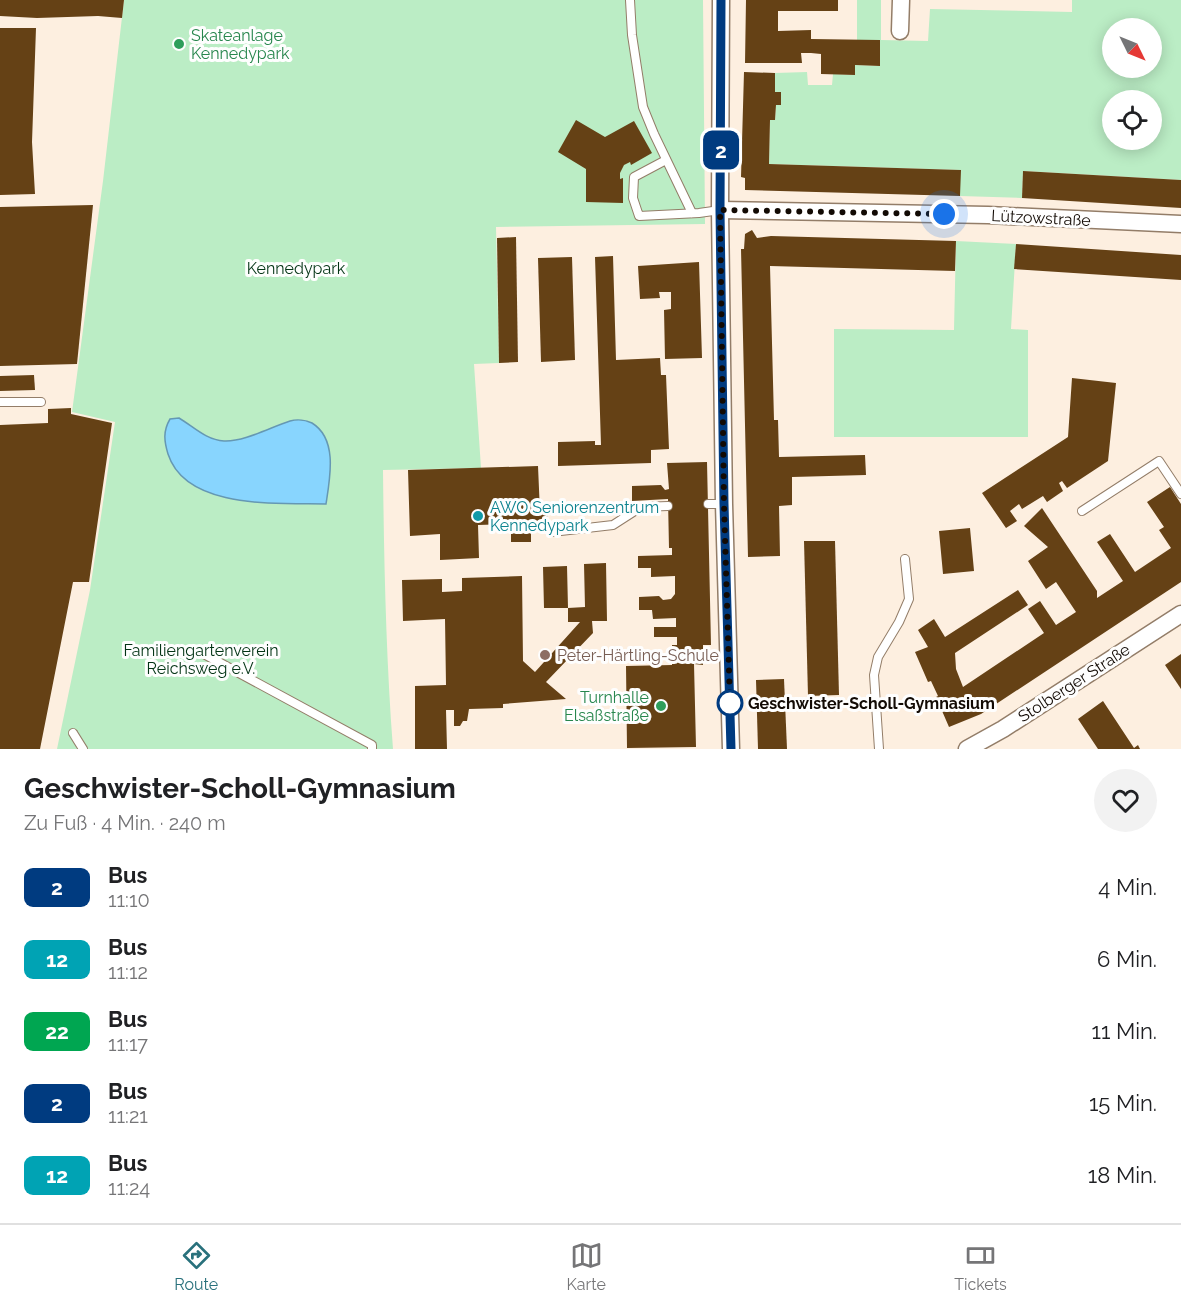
<!DOCTYPE html>
<html lang="de">
<meta charset="utf-8">
<style>
:root{--surface:#fff;--page:#f2f2f2;--text:#202124;--muted:#757577;--line:#e0e0e0;--accent:#29717c}
body{margin:0;font-family:Raleway,sans-serif;background:var(--page);color:var(--text);height:100vh;display:flex;flex-direction:column;font-size:22px;white-space:nowrap}
*{box-sizing:border-box;margin:0}
p{font-size:20px;color:var(--muted)}
.icon{flex:none;width:33px;height:33px;fill:none;stroke:currentColor;stroke-width:2;stroke-linecap:round;stroke-linejoin:round}
.map{position:relative;height:749px;overflow:hidden}
.panel{display:flex;flex-direction:column;background:var(--surface);flex:1}
.panel>*{flex:none}
.badge{padding:0 12px;border-radius:9px;font-size:21px;line-height:39px}
.needle{width:39px;rotate:133deg}
.controls{position:absolute;left:1102px;top:18px;display:grid;gap:12px}
.controls a{display:grid;place-items:center;width:60px;height:60px;border-radius:50%;background:var(--surface);box-shadow:0 3px 15px #0003;font-size:30px}
.you{position:absolute;width:30px;height:30px;margin:-15px;border:4px solid #fff;border-radius:50%;background:#1a73e8;box-shadow:0 0 0 9px #1a73e833}
.map>.badge{position:absolute;translate:-50% -50%;box-shadow:0 0 0 3px #fff}
.round{display:grid;place-items:center;flex:none;width:63px;height:63px;border-radius:32px;background:var(--page)}
.head{display:flex;align-items:center;justify-content:space-between;height:102px;padding:0 24px}
h1{font-size:28px;font-weight:700;line-height:45px}
ul{padding:0;list-style:none}
li{display:flex;align-items:center;gap:18px;height:72px;padding:0 24px}
li div{flex:1}
li b{display:block;font-size:22px}
li em{font-style:normal}
li .badge{min-width:66px;font-weight:700;text-align:center}
.dock{display:flex;justify-content:space-around;align-items:center;height:84px;border-top:2px solid var(--line);background:var(--surface);font-size:16px;color:var(--muted)}
.dock a{display:grid;justify-items:center;gap:3px}
.dock .on{color:var(--accent)}
.map>svg:first-child{display:block}
</style>
<div class="map">
<svg width="1181" height="749" viewBox="0 0 1181 749">
<rect width="100%" height="100%" fill="#fdefe0"/>
<g fill="#bbedc5" fill-rule="evenodd">
<path d="M124,0H703L705,224L496,227L499,363L474,364L481,468L383,470C384,564 386,656 393,749H57L90,590L115,422L72,412L103,181Z"/>
<path d="M857,0H881V40L928,41L930,9L1072,12V0H1181V180L1023,171L1022,198L960,196V170L769,164L770,120H775L776,105H781V92H775V73L807,72L808,85H832L833,74L855,75V65L880,66V40H857ZM1113,28H1152V68H1113ZM1113,100H1152V140H1113Z"/>
<polygon points="956,241 1016,244 1011,329 1028,330 1028,437 834,437 834,329 954,330"/>
</g>
<path fill="#88d5fe" stroke="#6598b3" stroke-width="1.5" d="M179,418C194,427 206,440 224,441C244,442 271,427 290,421C297,419 306,420 312,423C338,439 330,478 326,504C279,503 186,510 168,454C164,441 163,431 170,419Z"/>
<g fill="#654115">
<polygon points="0,0 124,0 122,18 98,16 37,18 0,16"/>
<polygon points="746,0 838,0 838,11 778,11 778,31 811,30 811,39 880,40 880,66 855,65 855,75 821,74 821,54 811,53 801,53 802,63 745,63"/>
<polygon points="0,28 36,28 32,142 35,194 0,195"/>
<polygon points="744,72 775,73 775,92 781,92 781,105 776,105 775,120 770,120 769,164 961,170 960,196 745,190 745,178 741,177"/>
<polygon points="576,120 605,137 634,121 652,153 631,165 630,162 624,165 620,173 620,179 623,178 623,203 586,202 586,169 558,152"/>
<polygon points="1023,171 1181,180 1181,208 1022,198"/>
<polygon points="93,205 77,364 0,366 0,207"/>
<polygon points="752,230 757,238 771,236 956,241 955,271 770,266 774,420 778,420 779,457 865,455 866,475 792,477 792,505 779,506 780,556 748,557 741,249 744,249 745,234"/>
<polygon points="516,237 518,362 499,363 497,238"/>
<polygon points="1016,244 1181,255 1181,280 1014,269"/>
<polygon points="613,256 616,360 660,358 661,375 666,375 669,449 651,450 651,463 558,466 558,442 595,441 595,445 601,445 595,257"/>
<polygon points="572,257 575,360 541,362 538,258"/>
<polygon points="699,262 702,358 665,359 664,310 671,309 671,292 659,292 660,298 640,299 638,266"/>
<polygon points="34,375 35,390 0,391 0,376"/>
<polygon points="1072,378 1116,383 1108,461 1067,488 1062,481 1059,483 1063,491 1047,502 1043,496 1022,509 1019,504 1010,511 1017,521 1006,528 982,493 1068,437"/>
<polygon points="71,408 71,414 112,423 89,582 73,582 40,749 0,749 0,425 48,423 48,409"/>
<polygon points="707,462 711,645 703,645 703,665 694,664 696,747 627,748 626,666 672,665 672,645 677,645 677,637 654,637 654,627 676,627 676,618 653,619 652,610 639,610 639,597 659,596 663,600 671,599 675,594 675,576 651,577 651,568 638,568 638,556 672,555 672,548 669,548 668,499 632,501 632,486 661,485 665,490 669,489 667,463"/>
<polygon points="538,466 540,512 548,512 547,519 531,530 531,542 511,542 511,524 478,525 479,558 440,560 440,534 410,536 408,470"/>
<polygon points="1170,487 1181,504 1181,582 981,714 949,727 936,697 938,696 931,681 928,682 915,652 928,647 918,630 934,619 945,637 1018,590 1028,605 955,653 956,669 963,687 1044,633 1028,609 1040,601 1056,625 1076,612 1056,582 1046,589 1028,561 1048,547 1024,526 1042,508 1097,591 1097,598 1123,581 1097,542 1110,534 1135,572 1171,548 1159,530 1164,527 1147,502"/>
<polygon points="970,528 974,571 943,574 939,531"/>
<polygon points="804,541 835,541 839,695 808,696"/>
<polygon points="606,563 607,621 592,621 593,633 546,682 566,699 503,704 503,708 469,709 467,721 463,721 460,726 454,726 454,710 446,710 447,749 415,749 415,686 446,685 445,619 403,621 402,580 442,579 442,592 462,591 462,578 522,576 523,661 535,672 580,622 568,622 568,608 544,608 543,567 567,566 568,608 585,607 584,564"/>
<polygon points="1181,654 1181,689 1165,665"/>
<polygon points="784,679 787,749 758,749 756,680"/>
<polygon points="1103,701 1134,748 1138,745 1140,749 1098,749 1078,719"/>
</g>
<g fill="none" stroke-linecap="round" stroke-linejoin="round">
<defs>
<g id="service">
<polyline points="630,0 632,35 643,107 654,134 692,213"/>
<polyline points="666,160 634,177 633,198 639,216 699,213 720,210"/>
<polyline points="0,402 41,402"/>
<polyline points="708,504 724,504"/>
<polyline points="1082,511 1159,461 1181,494"/>
<polyline points="552,532 613,525 641,507 668,506"/>
<polyline points="202,653 372,745 372,749"/>
<polyline points="73,733 83,749"/>
<polyline points="879,749 874,675 878,657 899,622 909,599 905,559"/>
</g>
<g id="minor">
<polyline points="721,0 720,210 724,504 731,749"/>
<polyline points="900,31 901,0"/>
<polyline points="720,210 988,215 1181,224"/>
<polyline points="967,749 1003,729 1181,614"/>
</g>
</defs>
<use href="#service" stroke="#937d68" stroke-width="10"/>
<use href="#minor" stroke="#937d68" stroke-width="19"/>
<use href="#service" stroke="#fff" stroke-width="8"/>
<use href="#minor" stroke="#fff" stroke-width="16"/>
</g>
<g fill="none" stroke-linecap="round" stroke-linejoin="round">
<defs>
<polyline id="line" points="721,0 720,210 724,504 731,749"/>
</defs>
<use href="#line" stroke="#fff" stroke-width="14"/>
<use href="#line" stroke="#003b80" stroke-width="9"/>
<polyline stroke="#120a04" stroke-width="6" stroke-dasharray="0 10.8" points="730,703 724,504 720,210 944,214"/>
</g>
<g fill="#2e9e5b" stroke="#fefefe" stroke-width="2">
<circle cx="179" cy="44" r="6"/>
<circle cx="661" cy="706" r="6"/>
</g>
<circle fill="#0f9aa8" stroke="#fefefe" stroke-width="2" cx="478" cy="516" r="6"/>
<circle fill="#8d6e63" stroke="#fefefe" stroke-width="2" cx="545" cy="655" r="6"/>
<circle fill="#fff" stroke="#003b80" stroke-width="3" cx="730" cy="703" r="12"/>
<g text-anchor="middle" dominant-baseline="central" stroke-width="6" stroke-linejoin="round" paint-order="stroke">
<g font-size="16" fill="#27864d" stroke="#fefefe" text-anchor="start">
<text x="191" y="35">Skateanlage<tspan x="191" dy="18">Kennedypark</tspan></text>
<text x="649" y="697" text-anchor="end">Turnhalle<tspan x="649" dy="18">Elsaßstraße</tspan></text>
</g>
<g font-size="16" fill="#120a04" stroke="#fefefe">
<text transform="translate(1041 218) rotate(3)">Lützowstraße</text>
<text transform="translate(1074 683) rotate(-33)">Stolberger Straße</text>
</g>
<g font-size="16" fill="#033415" stroke="#fefefe">
<text x="296" y="268">Kennedypark</text>
<text x="201" y="650">Familiengartenverein<tspan x="201" dy="18">Reichsweg e.V.</tspan></text>
</g>
<g font-size="16" fill="#0d838f" stroke="#fefefe" text-anchor="start">
<text x="490" y="507">AWO Seniorenzentrum<tspan x="490" dy="18">Kennedypark</tspan></text>
</g>
<g font-size="16" fill="#785e54" stroke="#fefefe" text-anchor="start">
<text x="557" y="655">Peter-Härtling-Schule</text>
</g>
<g font-size="16" font-weight="bold" fill="#120a04" stroke="#fefefe" text-anchor="start">
<text x="748" y="703">Geschwister-Scholl-Gymnasium</text>
</g>
</g>
</svg>
<div class="controls">
<a><svg class="needle" viewBox="-14 -14 28 28"><path d="M0-13l5 13h-10z" fill="#e53935"/><path d="M0 13l5-13h-10z" fill="#757577"/></svg></a>
<a><svg class="icon" aria-label="locate" viewBox="0 0 24 24"><circle cx="12" cy="12" r="6"/><path d="M12 2v4M12 18v4M2 12h4M18 12h4"/></svg></a>
</div>
<div class="you" style="left:944px;top:214px"></div>
<b class="badge" style="left:721px;top:150px;background:#003b80;color:#fff">2</b>
</div>
<section class="panel">
<div class="head"><div><h1>Geschwister-Scholl-Gymnasium</h1><p>Zu Fuß · 4 Min. · 240 m</p></div><a class="round"><svg class="icon" aria-label="heart" viewBox="0 0 24 24"><path d="M12 20l-8-8c-3-5 5-10 8-4 3-6 11-1 8 4z"/></svg></a></div>
<ul>
<li><span class="badge" style="background:#003b80;color:#fff">2</span><div><b>Bus</b><p>11:10</p></div><em>4 Min.</em></li>
<li><span class="badge" style="background:#00a3b4;color:#fff">12</span><div><b>Bus</b><p>11:12</p></div><em>6 Min.</em></li>
<li><span class="badge" style="background:#00a651;color:#fff">22</span><div><b>Bus</b><p>11:17</p></div><em>11 Min.</em></li>
<li><span class="badge" style="background:#003b80;color:#fff">2</span><div><b>Bus</b><p>11:21</p></div><em>15 Min.</em></li>
<li><span class="badge" style="background:#00a3b4;color:#fff">12</span><div><b>Bus</b><p>11:24</p></div><em>18 Min.</em></li>
</ul>
</section>
<nav class="dock">
<a class="on"><svg class="icon" aria-label="directions" viewBox="0 0 24 24"><path d="M12 3l9 9-9 9-9-9zM9 14v-3h6M13 9l2 2-2 2"/></svg>Route</a>
<a><svg class="icon" aria-label="map" viewBox="0 0 24 24"><path d="M3 6l6-2 6 2 6-2v14l-6 2-6-2-6 2zM9 4v14M15 6v14"/></svg>Karte</a>
<a><svg class="icon" aria-label="tickets" viewBox="0 0 24 24"><path d="M3 7h18v10H3zM15 7v10"/></svg>Tickets</a>
</nav>
